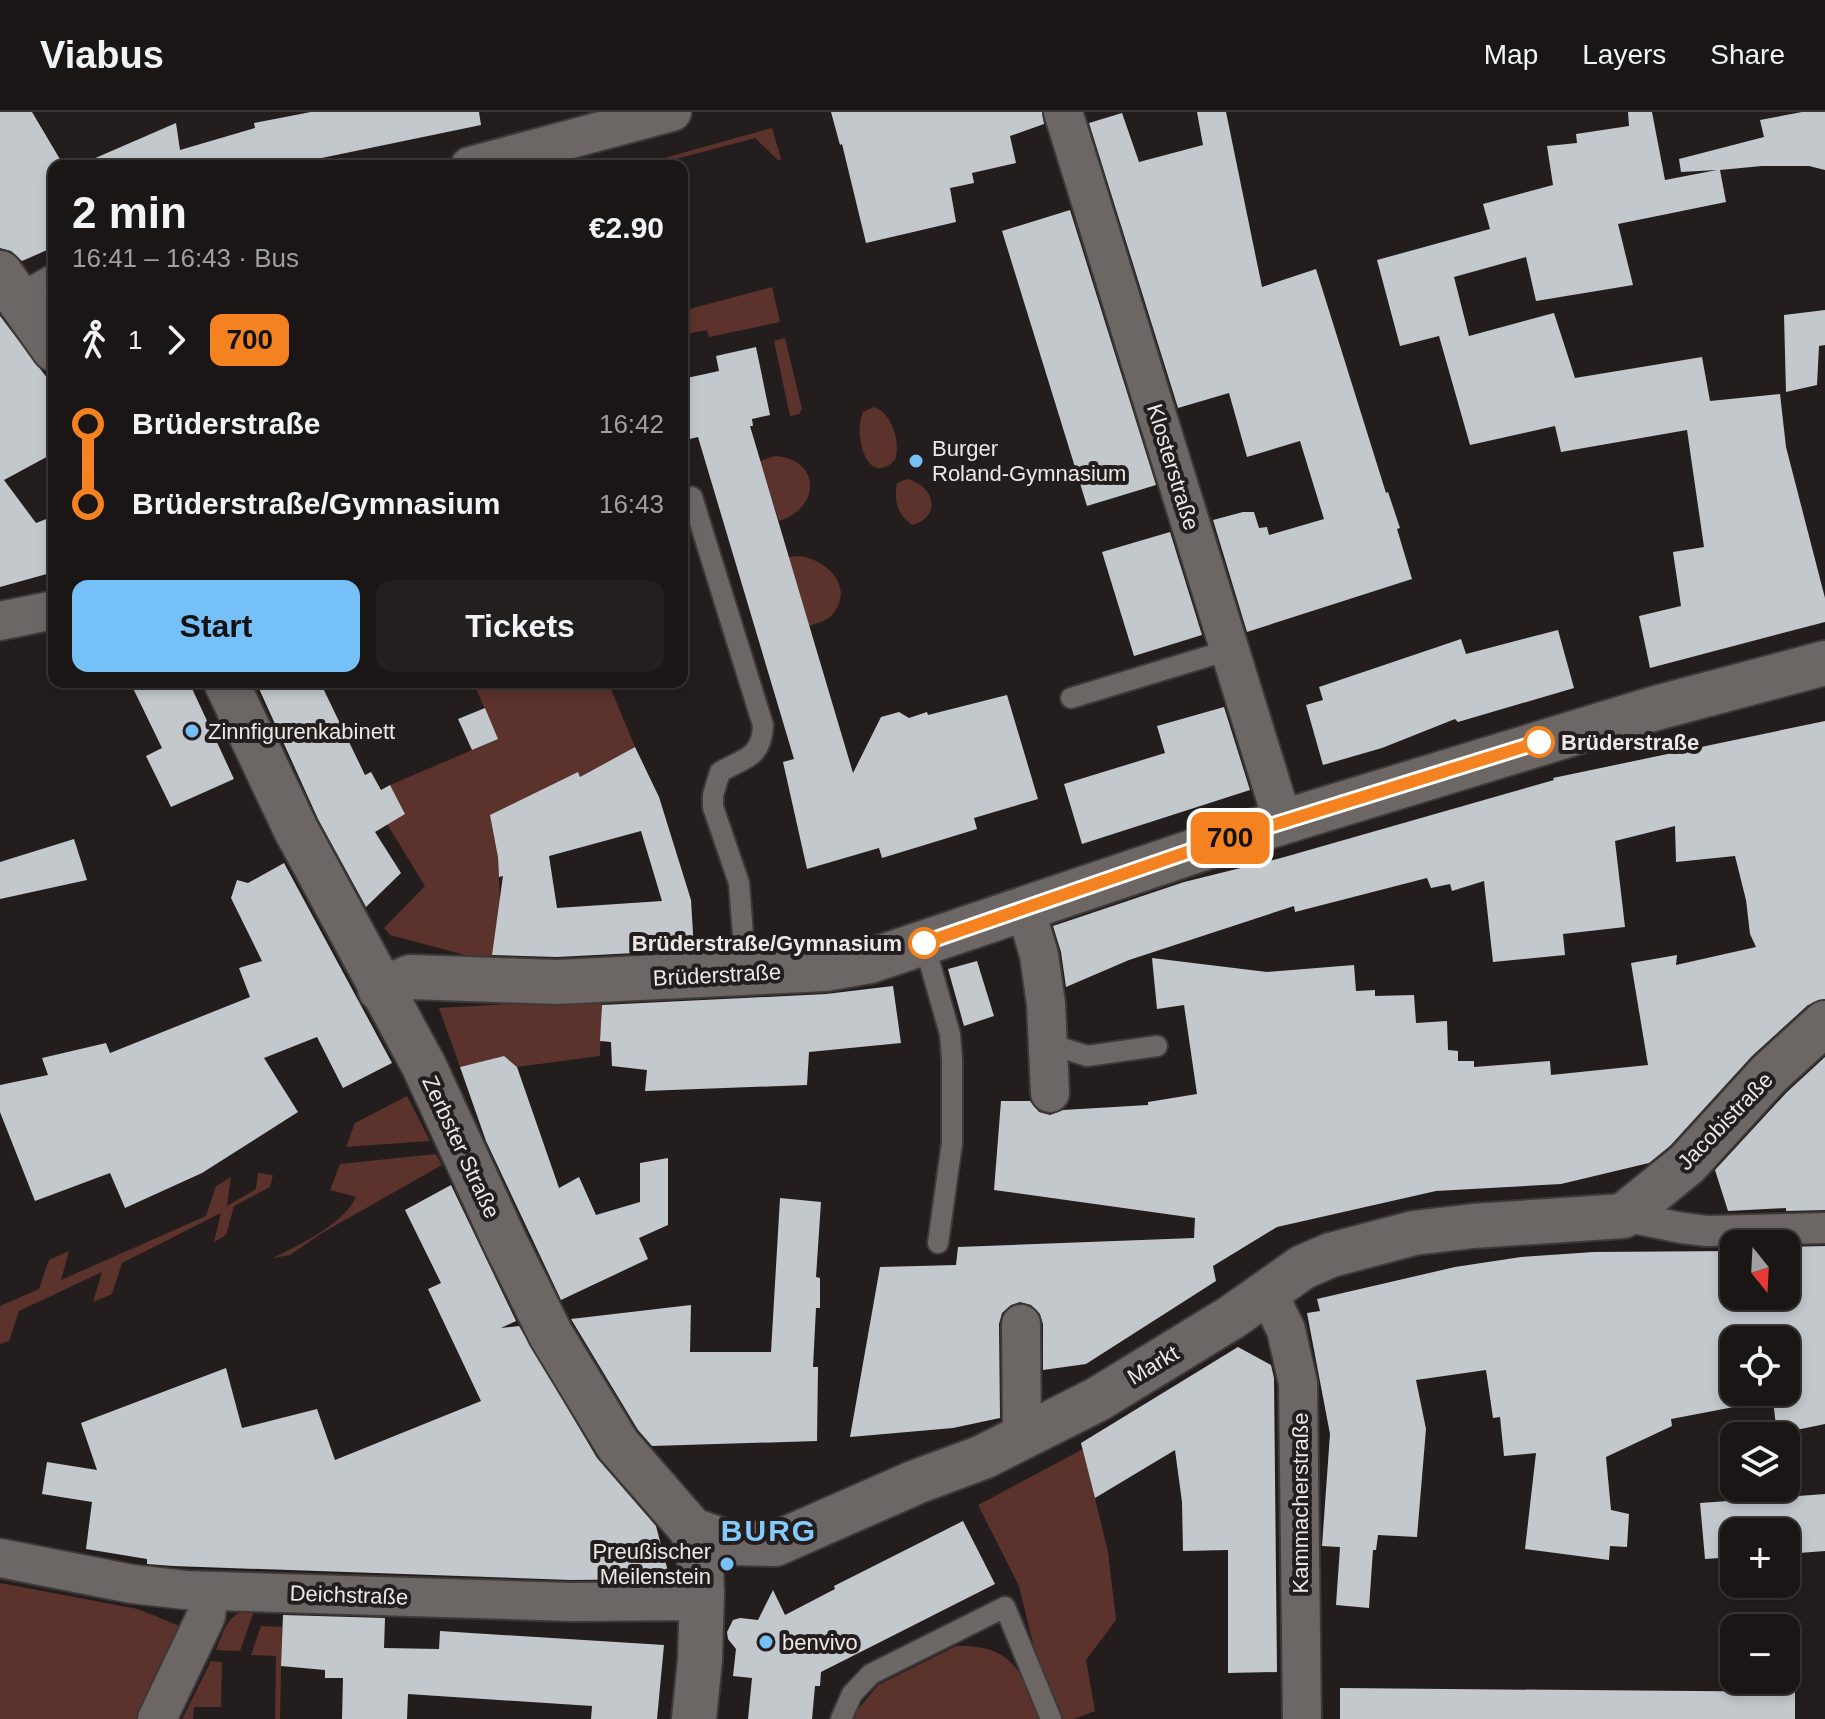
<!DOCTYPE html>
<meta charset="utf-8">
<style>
:root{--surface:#1a1616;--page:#231f1f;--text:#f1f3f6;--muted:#9f9fa1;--line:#383535;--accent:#75c0f6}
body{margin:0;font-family:Arial,sans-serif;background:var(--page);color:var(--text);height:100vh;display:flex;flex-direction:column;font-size:30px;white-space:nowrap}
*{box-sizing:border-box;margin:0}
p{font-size:26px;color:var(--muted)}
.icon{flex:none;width:44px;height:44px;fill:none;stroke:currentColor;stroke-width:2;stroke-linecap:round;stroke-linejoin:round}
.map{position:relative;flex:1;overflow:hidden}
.details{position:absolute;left:48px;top:48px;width:640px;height:528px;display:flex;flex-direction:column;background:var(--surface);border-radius:16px;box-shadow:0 4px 12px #0003,0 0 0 2px var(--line)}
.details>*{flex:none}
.badge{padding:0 16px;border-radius:12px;font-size:28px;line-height:52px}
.needle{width:52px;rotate:162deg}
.buttons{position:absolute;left:1720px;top:1118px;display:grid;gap:16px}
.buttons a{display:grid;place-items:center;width:80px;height:80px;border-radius:16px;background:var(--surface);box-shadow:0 4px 12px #0003,0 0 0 2px var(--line);font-size:40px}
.map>.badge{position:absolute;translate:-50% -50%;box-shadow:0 0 0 4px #fff}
.legs{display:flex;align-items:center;gap:12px;height:88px;padding:0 24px;font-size:26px}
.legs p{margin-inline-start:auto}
.head{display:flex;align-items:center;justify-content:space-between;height:136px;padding:0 24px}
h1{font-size:44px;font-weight:600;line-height:60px}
.button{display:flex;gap:16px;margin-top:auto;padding:16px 24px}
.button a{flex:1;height:92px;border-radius:16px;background:var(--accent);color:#111;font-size:32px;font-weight:600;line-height:92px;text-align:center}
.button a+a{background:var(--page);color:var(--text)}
ul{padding:0 24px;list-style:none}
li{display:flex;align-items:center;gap:28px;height:80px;font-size:30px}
li i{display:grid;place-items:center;width:12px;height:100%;margin:0 10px;background:currentColor}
li i::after{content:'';width:20px;height:20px;margin:-10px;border:6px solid;border-radius:50%;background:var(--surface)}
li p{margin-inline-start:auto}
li:first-child i{background:linear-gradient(#0000 50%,currentColor 0)}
li:last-child i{background:linear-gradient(currentColor 50%,#0000 0)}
header{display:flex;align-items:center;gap:48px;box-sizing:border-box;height:112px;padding:0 40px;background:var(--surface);border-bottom:2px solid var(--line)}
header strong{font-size:38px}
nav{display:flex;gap:44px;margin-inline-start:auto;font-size:28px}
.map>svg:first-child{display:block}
</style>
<header>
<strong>Viabus</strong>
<nav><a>Map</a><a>Layers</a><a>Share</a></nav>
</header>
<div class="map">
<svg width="1825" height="1607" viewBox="0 0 1825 1607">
<rect width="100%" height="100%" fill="#231e1d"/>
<g fill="#5b322c">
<polygon points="772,16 781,47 779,49 755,26 650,54 635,54"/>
<polygon points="772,175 780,210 709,225 707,218 682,223 682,199"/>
<polygon points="785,226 802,297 799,302 790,304 774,229"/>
<path d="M874,295C892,301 901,331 895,348C866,377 853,321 863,300Z"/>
<path d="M775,344C821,347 821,396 779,409L760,349Z"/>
<path d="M907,367C934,373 943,405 912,413C897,402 894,389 897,371Z"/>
<path d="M799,444C827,447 856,476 832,503C827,509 817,511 809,514L788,445Z"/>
<polygon points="473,570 608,570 635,635 580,665 578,661 498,745 500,790 491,850 390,823 384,816 425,774 387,712 405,702 390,673 498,627"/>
<polygon points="602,887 600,944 517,955 504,944 460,955 439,896"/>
<polygon points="407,984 430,1029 346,1035 355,1011"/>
<path d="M436,1042L442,1053L322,1121L290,1143L273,1146C299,1133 344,1112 356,1085L330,1078L340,1052Z"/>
<polygon points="258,1061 273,1063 270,1075 234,1094 226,1123 214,1130 221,1101 122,1151 112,1182 93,1190 102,1160 19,1199 9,1229 0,1232 0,1194 39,1177 49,1148 69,1139 61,1168 206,1104 216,1074 231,1065 227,1094 256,1077"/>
<polygon points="1083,1337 1108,1440 1116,1508 1086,1548 1095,1599 1074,1607 1060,1607 1038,1552 1019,1474 978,1393"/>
<polygon points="0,1471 138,1497 182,1515 136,1607 0,1607"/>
<path d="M255,1496L240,1539L216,1538C226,1513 227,1502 255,1496Z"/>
<polygon points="261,1514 282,1515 280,1607 275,1607 276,1544 251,1543"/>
<path d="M956,1534C1013,1532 1022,1560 1041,1607H850L878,1573Z"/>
<polygon points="211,1549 222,1550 221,1595 194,1595 193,1607 182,1607"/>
</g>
<g fill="#c3c8cc" fill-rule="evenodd">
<polygon points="0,0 32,0 64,54 54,54 54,135 22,149 11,139 0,136"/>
<polygon points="311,0 479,0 481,13 283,54 77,54 176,11 180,38 255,16 254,11"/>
<polygon points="831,0 1042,0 1044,12 1010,24 1016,51 972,61 974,71 950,76 956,110 866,131 842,32 840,33"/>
<polygon points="1197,0 1226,0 1262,175 1316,157 1386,381 1388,380 1400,416 1397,417 1412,467 1247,520 1213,408 1243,400 1254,400 1259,416 1267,415 1269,423 1324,407 1300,329 1247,345 1229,281 1178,296 1089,11 1122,1 1139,50 1203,33"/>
<polygon points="1628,0 1652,0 1665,68 1717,58 1681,60 1679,47 1764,25 1760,8 1802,0 1825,0 1825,58 1809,54 1762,54 1720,58 1726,90 1618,112 1633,173 1536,189 1526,145 1454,165 1469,224 1554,201 1575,266 1702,245 1710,289 1780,282 1786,335 1825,486 1825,510 1650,556 1639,504 1681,494 1673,440 1704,435 1687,318 1561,340 1555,314 1470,333 1439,224 1400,234 1377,148 1490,117 1483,92 1553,73 1547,34 1577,31 1576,22 1629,14"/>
<polygon points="1070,98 1156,373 1087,394 1002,119"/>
<polygon points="1825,198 1825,233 1819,234 1817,273 1786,280 1784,203"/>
<polygon points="0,204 54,275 54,341 4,368 36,411 54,404 54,460 0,475"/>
<polygon points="756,235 770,303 752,307 753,314 750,314 853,661 881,605 899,600 909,606 927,600 928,603 1007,583 1038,687 974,706 977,717 882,746 879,736 807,757 783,650 794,647 698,325 682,329 682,267 719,259 716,244"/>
<polygon points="1170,420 1202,523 1134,544 1102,440"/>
<polygon points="1558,518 1574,576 1458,610 1455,607 1382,636 1323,653 1306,593 1323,588 1319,575 1461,527 1466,542"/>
<polygon points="130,570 189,570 234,667 171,695 146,644 162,636"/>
<polygon points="256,570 320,570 365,663 371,660 381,678 390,673 405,702 375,720 401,761 366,795 318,707"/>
<polygon points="1224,595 1250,678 1082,732 1064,672 1165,641 1157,614"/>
<polygon points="485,596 498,627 472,638 458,607"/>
<polygon points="1825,609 1825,887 1808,893 1752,944 1670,1034 1649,1051 1561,1072 1436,1079 1277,1115 1213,1154 1216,1169 1086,1252 1043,1258 1043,1212 1040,1202 1031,1193 1020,1190 1011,1193 1002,1201 999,1212 1000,1306 953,1316 850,1325 880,1155 956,1153 958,1135 1194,1126 1195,1106 994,1078 1001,989 1030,989 1039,1000 1050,1003 1063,998 1148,993 1148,990 1197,982 1184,893 1157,897 1152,846 1267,860 1354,853 1356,879 1375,878 1375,884 1414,883 1416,911 1447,909 1448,938 1458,939 1458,949 1474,949 1474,955 1550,949 1551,963 1648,953 1631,851 1677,843 1676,853 1756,835 1750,822 1746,788 1735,744 1676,750 1675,714 1615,729 1625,815 1563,822 1565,843 1493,850 1484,769 1452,779 1450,772 1431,776 1427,766 1295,800 1294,794 1129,848 1066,875 1061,840 1053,814 1184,770 1281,746 1554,668 1553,666"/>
<path d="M635,635L659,685L691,788L694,838L557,845L492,843L503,764L499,765L498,745L490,703L578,660L580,665ZM641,719L662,789L557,796L549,744Z"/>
<polygon points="74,727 87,768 0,787 0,750"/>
<polygon points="284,751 392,951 343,976 317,925 264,946 298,1000 202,1061 125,1096 110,1061 35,1089 0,1000 0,973 48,963 42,946 106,931 110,941 250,885 239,856 262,849 231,786 237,768 248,771"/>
<polygon points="977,849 994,904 964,914 948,857"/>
<polygon points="893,874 901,931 809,940 807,973 645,979 647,958 612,954 611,930 600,929 602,893 826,882"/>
<polygon points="504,944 517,955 559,1076 579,1065 596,1103 640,1090 640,1051 668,1046 668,1113 639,1126 648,1147 561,1188 486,1029 460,955"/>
<polygon points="1825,945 1825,1098 1786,1099 1786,1096 1728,1099 1715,1058 1787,980"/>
<polygon points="451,1073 516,1209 501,1216 519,1214 597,1346 656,1414 670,1467 572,1468 173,1454 147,1452 147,1447 86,1437 92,1390 42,1382 47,1350 97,1358 81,1311 226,1256 242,1316 317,1297 335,1348 481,1289 428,1177 441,1171 405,1098"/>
<polygon points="780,1086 821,1090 816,1165 820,1166 820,1196 816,1196 813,1255 818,1255 817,1329 652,1334 638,1318 571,1207 691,1193 690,1240 771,1240"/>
<polygon points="1825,1134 1825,1312 1777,1322 1772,1280 1786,1280 1786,1228 1734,1228 1734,1295 1671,1307 1672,1314 1606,1345 1611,1398 1629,1402 1627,1435 1610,1434 1609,1448 1525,1437 1536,1341 1504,1344 1500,1305 1493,1306 1486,1258 1416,1268 1426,1317 1417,1425 1378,1423 1376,1438 1373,1438 1369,1496 1336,1493 1340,1435 1322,1434 1330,1322 1307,1201 1320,1199 1317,1187 1455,1155 1521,1145 1594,1140 1734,1139 1734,1184 1786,1184 1786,1135"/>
<polygon points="1238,1235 1271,1253 1274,1266 1277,1560 1228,1561 1228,1438 1183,1439 1182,1390 1175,1338 1095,1386 1081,1331"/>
<polygon points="1825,1382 1825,1439 1786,1442 1786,1420 1734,1420 1734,1445 1705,1447 1700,1391"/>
<polygon points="963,1409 995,1472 821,1560 820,1574 815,1574 812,1607 748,1607 752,1566 733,1564 736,1537 728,1527 727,1520 733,1508 740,1506 758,1508 773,1478 785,1503 835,1477 834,1474"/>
<polygon points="283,1503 385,1506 384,1536 439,1537 440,1519 664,1533 657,1607 591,1607 592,1594 408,1582 407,1607 342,1607 343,1566 325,1566 325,1558 281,1554"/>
<polygon points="1340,1576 1795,1580 1795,1607 1340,1607"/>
</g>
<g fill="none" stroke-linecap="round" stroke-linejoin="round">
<defs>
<g id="service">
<path d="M692,385L763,613C762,646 744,646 720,660L713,683V695L739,771L746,862"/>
<polyline points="1071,586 1229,538"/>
<polyline points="924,831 950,922 952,948 952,1031 938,1131"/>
<polyline points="1047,931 1087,944 1157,934"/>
<polyline points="841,1607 852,1582 871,1562 1005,1495 1051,1607"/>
</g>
<polyline id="pedestrian" points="1623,1104 1682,1116 1707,1119 1825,1116"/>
<g id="minor">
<polyline points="1063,0 1283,710"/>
<polyline points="470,54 672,0"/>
<polyline points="22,190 54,172"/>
<polyline points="0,509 54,498"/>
<polyline points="1025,796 1039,843 1046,892 1050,981"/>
<polyline points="1268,1181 1286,1218 1298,1271 1302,1607"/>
<polyline points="1021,1212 1022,1327"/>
<polyline points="0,1446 132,1472 185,1478 572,1490 700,1489"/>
<polyline points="157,1607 206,1504 209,1479"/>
</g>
<g id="tertiary">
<polyline points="0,161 54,237"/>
<polyline points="226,570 296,718 424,954 506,1132 551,1223 618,1333 692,1418 701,1456 702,1480 700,1548 694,1607"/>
<polyline points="380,877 411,865 557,870 825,857 870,849 1260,717 1656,596 1825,551"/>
<polyline points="692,1418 729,1431 775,1432 916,1370 983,1345 1098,1287 1232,1205 1303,1155 1331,1143 1414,1121 1473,1114 1623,1104 1687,1052 1769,962 1825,911"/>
</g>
</defs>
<use href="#service" stroke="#3d3938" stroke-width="24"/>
<use href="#pedestrian" stroke="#3d3938" stroke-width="34"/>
<use href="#minor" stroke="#3d3938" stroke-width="42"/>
<use href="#tertiary" stroke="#3d3938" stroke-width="48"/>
<use href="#service" stroke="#6c6665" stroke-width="20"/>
<use href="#pedestrian" stroke="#6c6665" stroke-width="30"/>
<use href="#minor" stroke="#6c6665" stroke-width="38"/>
<use href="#tertiary" stroke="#6c6665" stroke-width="44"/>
</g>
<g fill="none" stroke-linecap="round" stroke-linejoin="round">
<defs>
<polyline id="line-1" points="924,831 1199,736 1539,630"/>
</defs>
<use href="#line-1" stroke="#fff" stroke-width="18"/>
<use href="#line-1" stroke="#f58220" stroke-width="12"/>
</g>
<g fill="#75c0f6" stroke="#231e1d" stroke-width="3">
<circle cx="916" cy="349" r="8"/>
<circle cx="192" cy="619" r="8"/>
<circle cx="727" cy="1452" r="8"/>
<circle cx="766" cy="1530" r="8"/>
</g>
<g fill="#fff" stroke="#f58220" stroke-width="4">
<circle cx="1539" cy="630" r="14"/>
<circle cx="924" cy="831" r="14"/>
</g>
<g text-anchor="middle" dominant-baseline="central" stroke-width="8" stroke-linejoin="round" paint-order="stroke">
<g font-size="22" fill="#ece8e7" stroke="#231e1d" text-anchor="start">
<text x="932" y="336">Burger<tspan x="932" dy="25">Roland-Gymnasium</tspan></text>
<text x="208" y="619">Zinnfigurenkabinett</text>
<text x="711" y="1439" text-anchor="end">Preußischer<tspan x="711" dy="25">Meilenstein</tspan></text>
<text x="782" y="1530">benvivo</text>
</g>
<g font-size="22" fill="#ece8e7" stroke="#231e1d">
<text transform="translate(1173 355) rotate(73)">Klosterstraße</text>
<text transform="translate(717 863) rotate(-3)">Brüderstraße</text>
<text transform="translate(1725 1009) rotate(-46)">Jacobistraße</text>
<text transform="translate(461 1035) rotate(65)">Zerbster Straße</text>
<text transform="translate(1153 1253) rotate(-31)">Markt</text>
<text transform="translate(1300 1391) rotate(-90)">Kammacherstraße</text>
<text transform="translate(349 1483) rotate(2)">Deichstraße</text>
</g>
<g font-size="22" font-weight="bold" fill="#ece8e7" stroke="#231e1d" text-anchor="start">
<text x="1561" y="630">Brüderstraße</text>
<text x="902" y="831" text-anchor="end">Brüderstraße/Gymnasium</text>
</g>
<g font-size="30" font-weight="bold" letter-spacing="2" fill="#85cafc" stroke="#231e1d">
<text x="769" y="1418">BURG</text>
</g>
</g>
</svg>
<div class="buttons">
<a><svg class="needle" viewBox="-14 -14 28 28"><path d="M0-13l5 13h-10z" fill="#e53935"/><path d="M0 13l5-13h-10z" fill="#9f9fa1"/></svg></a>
<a><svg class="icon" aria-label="locate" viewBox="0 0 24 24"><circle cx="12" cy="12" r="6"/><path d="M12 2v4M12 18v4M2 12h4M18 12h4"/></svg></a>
<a><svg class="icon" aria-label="layers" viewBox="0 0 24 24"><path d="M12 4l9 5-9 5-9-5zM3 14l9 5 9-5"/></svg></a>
<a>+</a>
<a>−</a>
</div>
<b class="badge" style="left:1230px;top:726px;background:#f58220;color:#111">700</b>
<section class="details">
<div class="head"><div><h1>2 min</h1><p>16:41 – 16:43 · Bus</p></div><b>€2.90</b></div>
<div class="legs"><svg class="icon" aria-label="walk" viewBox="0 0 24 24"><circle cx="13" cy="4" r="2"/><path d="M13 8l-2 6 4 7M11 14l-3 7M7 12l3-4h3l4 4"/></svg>1<svg class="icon" aria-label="forward" viewBox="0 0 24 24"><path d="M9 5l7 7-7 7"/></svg><b class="badge" style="background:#f58220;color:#111">700</b></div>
<ul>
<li><i style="color:#f58220"></i><b>Brüderstraße</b><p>16:42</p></li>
<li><i style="color:#f58220"></i><b>Brüderstraße/Gymnasium</b><p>16:43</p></li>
</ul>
<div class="button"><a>Start</a><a>Tickets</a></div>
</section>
</div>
